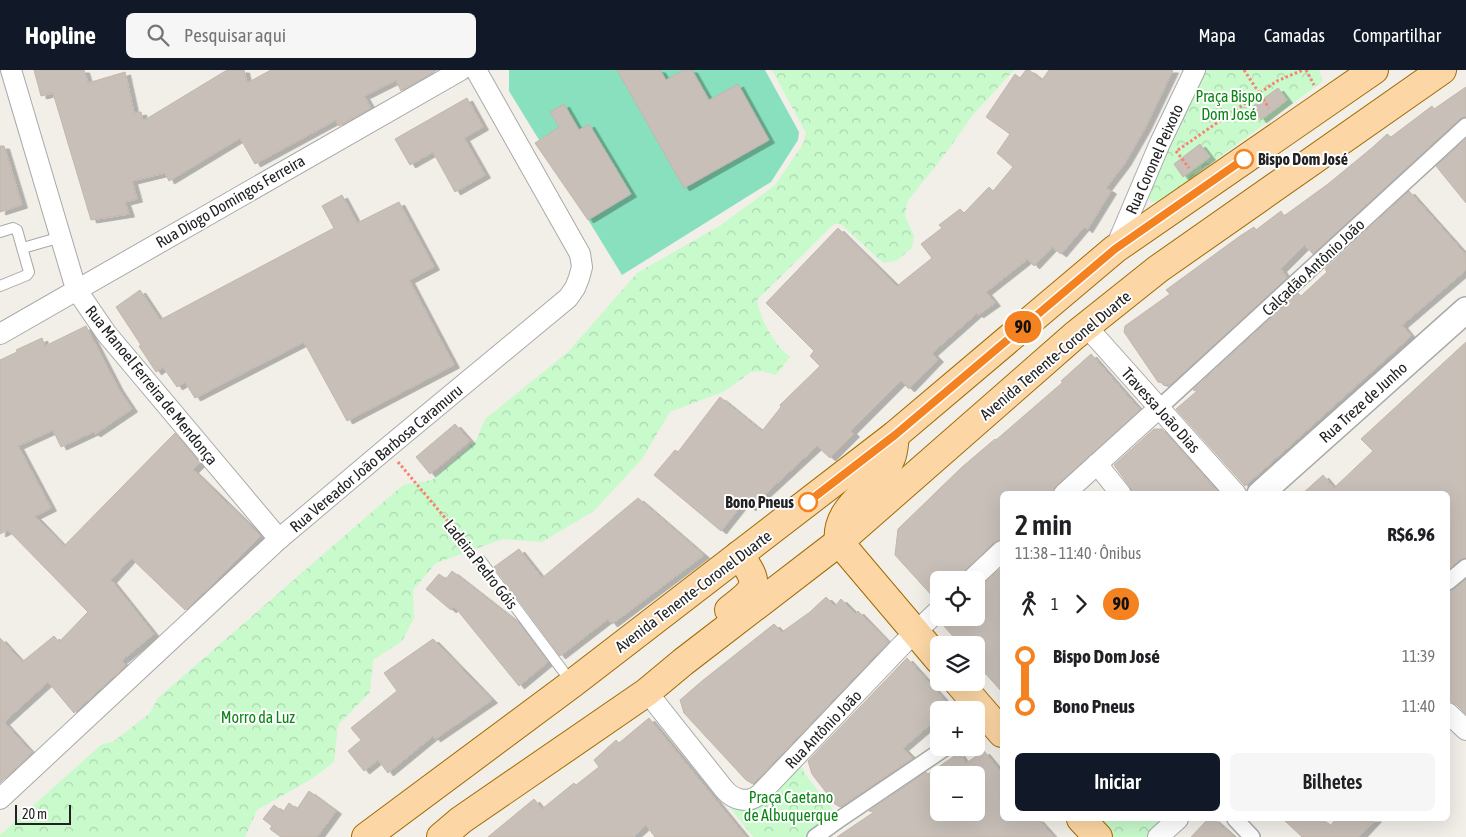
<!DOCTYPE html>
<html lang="pt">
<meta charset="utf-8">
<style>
:root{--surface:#fff;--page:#f6f6f6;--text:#202124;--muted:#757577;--accent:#111827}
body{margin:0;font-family:"Asap Condensed",sans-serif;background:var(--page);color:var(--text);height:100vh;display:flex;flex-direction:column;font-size:19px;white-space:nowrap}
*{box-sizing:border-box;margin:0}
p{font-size:16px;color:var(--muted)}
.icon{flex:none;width:28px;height:28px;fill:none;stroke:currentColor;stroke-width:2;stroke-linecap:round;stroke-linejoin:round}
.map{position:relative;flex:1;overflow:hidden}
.details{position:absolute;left:1000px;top:421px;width:450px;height:330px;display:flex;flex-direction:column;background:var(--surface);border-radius:8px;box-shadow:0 5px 20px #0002}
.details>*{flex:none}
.badge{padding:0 10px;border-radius:16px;font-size:18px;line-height:32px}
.tools{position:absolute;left:930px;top:501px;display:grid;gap:10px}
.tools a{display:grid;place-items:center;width:55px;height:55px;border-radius:8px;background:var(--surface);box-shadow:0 5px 20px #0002;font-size:25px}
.scale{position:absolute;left:15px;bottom:12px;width:56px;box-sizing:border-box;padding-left:5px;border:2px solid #222;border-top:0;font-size:14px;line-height:18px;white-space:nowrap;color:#222;-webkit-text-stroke:4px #fff;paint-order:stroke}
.map>.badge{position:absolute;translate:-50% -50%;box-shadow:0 0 0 2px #fff}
.legs{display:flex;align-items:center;gap:8px;height:55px;padding:0 15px;font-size:16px}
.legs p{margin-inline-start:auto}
.headline{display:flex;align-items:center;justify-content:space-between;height:85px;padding:0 15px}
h1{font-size:28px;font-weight:600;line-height:38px}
.cta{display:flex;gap:10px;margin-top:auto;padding:10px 15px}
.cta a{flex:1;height:58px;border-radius:8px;background:var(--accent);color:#fff;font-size:20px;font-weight:600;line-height:58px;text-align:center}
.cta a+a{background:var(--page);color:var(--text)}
ul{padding:0 15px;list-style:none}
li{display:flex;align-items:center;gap:18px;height:50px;font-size:19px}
li i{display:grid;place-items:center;width:8px;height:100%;margin:0 6px;background:currentColor}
li i::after{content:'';width:12px;height:12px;margin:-6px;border:4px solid;border-radius:50%;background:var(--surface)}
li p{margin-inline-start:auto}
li:first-child i{background:linear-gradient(#0000 50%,currentColor 0)}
li:last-child i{background:linear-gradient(currentColor 50%,#0000 0)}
header{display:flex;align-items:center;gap:30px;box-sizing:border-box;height:70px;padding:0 25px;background:var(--accent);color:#fff}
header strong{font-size:24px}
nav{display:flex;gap:28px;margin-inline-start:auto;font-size:18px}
.search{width:350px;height:45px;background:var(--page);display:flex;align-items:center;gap:12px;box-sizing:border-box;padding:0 18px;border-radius:8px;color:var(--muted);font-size:19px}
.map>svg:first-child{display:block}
</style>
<header>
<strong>Hopline</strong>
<div class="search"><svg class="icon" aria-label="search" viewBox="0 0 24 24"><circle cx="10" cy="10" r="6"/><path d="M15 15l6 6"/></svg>Pesquisar aqui</div>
<nav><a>Mapa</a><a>Camadas</a><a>Compartilhar</a></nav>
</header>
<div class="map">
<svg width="1466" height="767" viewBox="0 0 1466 767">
<defs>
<pattern id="park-crowns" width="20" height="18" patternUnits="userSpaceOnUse" patternTransform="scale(1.25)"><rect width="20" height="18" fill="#c8facc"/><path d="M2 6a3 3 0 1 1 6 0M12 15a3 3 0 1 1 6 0" fill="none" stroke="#acd6af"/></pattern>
<filter id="shadow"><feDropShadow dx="5.5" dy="3" stdDeviation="0" flood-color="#0004"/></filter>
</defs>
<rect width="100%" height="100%" fill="#f2efe9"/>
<g fill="url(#park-crowns)">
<path d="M772,0H1014L972,46L949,79L907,132L905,146L914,166L912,178L896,191L883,193L841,154H834L757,230C761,251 773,273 790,287L776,305L761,301L751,302L725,321L670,342L642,389L594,441L542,472L503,469L436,493L413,520L414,548L402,571L373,590L370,622L338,655L334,692L313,708L257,740L245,767H0V765L102,674L113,672L150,643L158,628L403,415L432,410L477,369L485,349L569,281L637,203L721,155L775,115L803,74L806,63Z"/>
<polygon points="1207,0 1319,0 1323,11 1160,131 1152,132 1146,126 1147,120"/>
<polygon points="800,694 805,704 840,749 815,767 753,767 725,731 735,729"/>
<polygon points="1092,749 1171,749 1150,767 1107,767"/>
</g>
<polygon fill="#88e0be" points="509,0 765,0 799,62 798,70 771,112 622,205 509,21"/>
<g fill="#c7bfb8" stroke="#c4b6ab" fill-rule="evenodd" filter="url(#shadow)">
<polygon points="34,0 84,0 88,13 125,2 134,43 141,42 143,51 227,0 244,0 247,13 271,0 437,0 401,21 396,10 364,26 371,38 339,56 336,50 255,94 240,68 169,111 165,103 132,111 137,129 125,132 129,144 91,150 53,23 41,26"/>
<polygon points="617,0 660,0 666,10 683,0 692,0 709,30 738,14 769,70 684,118"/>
<polygon points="1026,0 1029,0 1042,10 1049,0 1173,0 1145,58 1125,93 1106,118 1111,121 1087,160 1084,157 1061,184 1052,177 1034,196 1028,189 986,222 995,233 978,245 977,243 932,283 938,289 909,319 901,311 851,361 854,364 830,388 817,376 750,438 744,432 721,461 654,405 675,380 678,382 720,327 762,361 781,337 780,335 820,296 810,286 814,281 766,233 838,158 897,216 932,188 921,174 942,158 939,155 960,139 964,143 989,117 993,121 1013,97 997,83 1010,64 986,47 1015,4 1020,8"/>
<polygon points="1466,17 1466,47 1460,49 1313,184 1305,175 1281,199 1287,208 1170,315 1158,312 1124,262 1125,256 1170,224 1166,220 1240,166 1254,157 1256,160 1281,141 1284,146 1328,114 1373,77 1387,64 1391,67 1432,36 1434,39"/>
<polygon points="1278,18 1287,30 1261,50 1252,37"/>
<polygon points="467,28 483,57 464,68 485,105 455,122 433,82 410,95 395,69"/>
<polygon points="564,34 579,60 589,54 631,124 588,150 535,73 559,57 550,42"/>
<polygon points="1466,69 1466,133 1436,96"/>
<polygon points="1200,74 1210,87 1183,107 1174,94"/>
<polygon points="0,76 4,76 22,135 0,142"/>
<polygon points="1409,121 1466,185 1466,200 1402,255 1411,266 1245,416 1176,339 1197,321 1193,320 1298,223 1301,226 1327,202 1325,199"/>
<polygon points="342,125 357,153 399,132 434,197 409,210 454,295 347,351 304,272 195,328 185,312 177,317 163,297 156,302 139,276 141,275 116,237 140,220 160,250 334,158 322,136"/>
<polygon points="86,256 118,318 132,339 95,364 93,362 61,377 53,360 18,376 51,438 35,446 64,476 175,363 200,393 193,400 261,466 222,505 185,540 131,488 111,510 154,564 121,591 126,595 74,643 48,612 4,652 32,683 0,713 0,568 22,592 54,566 59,572 88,542 8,460 0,464 0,290 17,282 16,280 42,268 45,276"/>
<polygon points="1466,272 1466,488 1460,490 1448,500 1448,424 1302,424 1323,405 1334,418 1373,381 1361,369"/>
<polygon points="1091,284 1140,340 1048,424 1002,424 1002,469 994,472 955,510 939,510 939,528 935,529 895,485 898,459 962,397 995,369 996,370 1063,312 1061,311"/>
<polygon points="455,354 470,371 430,404 416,387"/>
<polygon points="1154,359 1162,359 1220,424 1133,424 1130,417 1114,395"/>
<polygon points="638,428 704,485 612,554 608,549 560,586 494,497 519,479 542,508"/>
<polygon points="1002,497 1002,622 976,593 976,575 961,575 942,554 948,548 976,548 976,520"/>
<polygon points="452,501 520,554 548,592 519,616 454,536 451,540 426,519 439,504 446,509"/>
<polygon points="1466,509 1466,644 1456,634 1448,630 1448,521 1454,519"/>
<polygon points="826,527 835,536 841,529 856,544 858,541 888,572 753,714 746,710 684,643 680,630 702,611 774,554 782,562 810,542"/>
<polygon points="433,569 492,630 435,669 433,666 388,703 378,690 364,701 348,681 361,670 351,658 397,621 384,603"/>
<polygon points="907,588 951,637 947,640 939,640 939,647 903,678 913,688 840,737 835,734 812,704 808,691"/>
<polygon points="649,648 746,767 655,767 646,755 633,767 488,767 534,729 542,739 574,713 576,715 599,697 594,690 616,670 619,673"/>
<path d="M984,681L1002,703V749H1038L1054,767H837L874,742L869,741L926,702L928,704L959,683L966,693ZM939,705H976V742H939Z"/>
<polygon points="309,721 336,741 317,767 281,767 270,759 272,756 263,749 274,735 283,742 289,733 297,739"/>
<polygon points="1208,749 1214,749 1234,767 1191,767"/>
<polygon points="1283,749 1321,749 1330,756 1336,749 1376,749 1359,767 1302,767"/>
</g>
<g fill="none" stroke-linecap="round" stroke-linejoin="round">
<defs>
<g id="service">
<polyline points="0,162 13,158 17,160 29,202 27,205 0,216"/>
<polyline points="23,178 61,167"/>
<polyline points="481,491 572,613"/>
</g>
<g id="pedestrian">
<polyline points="1159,338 1466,56"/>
<polyline points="1448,512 1466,497"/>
<polyline points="1235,749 1252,767"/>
<polyline points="815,767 840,749 945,678"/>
</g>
<g id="minor">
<polyline points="11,0 76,219 106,263 279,469"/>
<polyline points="1115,179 1160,73 1195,0"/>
<polyline points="1086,256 1236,424"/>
<polyline points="0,264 461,0"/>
<polyline points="1097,394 1121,424"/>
<polyline points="1064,424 1159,338"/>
<polyline points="971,510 1002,481"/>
<path d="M647,622L724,719C734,731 749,734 761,723L902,575L939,540"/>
<polyline points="1448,643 1466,660"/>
<polyline points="0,729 279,469 387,378 568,228 575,218 579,208 582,197 580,184 476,0"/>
<polyline points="1158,767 1178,749"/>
</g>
<polyline id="tertiary" points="1260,424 1466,240"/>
<g id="primary">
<path d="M895,365C894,373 894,381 891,388C879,419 834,435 839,472L939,590"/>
<path d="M729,540C756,519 762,515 739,485"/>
<polyline points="958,612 1002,663"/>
<polyline points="1081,749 1098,767"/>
<polyline points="366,767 573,613 895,365 1115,179 1374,0"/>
<polyline points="441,767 461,750 647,622 683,592 839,472 1074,266 1158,199 1442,0"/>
</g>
</defs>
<use href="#service" stroke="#a9a9a9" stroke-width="12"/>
<use href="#pedestrian" stroke="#a9a9a9" stroke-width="18"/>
<use href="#minor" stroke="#a9a9a9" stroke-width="22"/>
<use href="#tertiary" stroke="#a9a9a9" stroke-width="28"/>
<use href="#primary" stroke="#a06b00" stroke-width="30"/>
<g stroke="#fa8072" stroke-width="3" stroke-dasharray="2.5 2.5" stroke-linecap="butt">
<polyline points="1244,0 1269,38"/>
<polyline points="1306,0 1314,15"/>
<polyline points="1178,80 1277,11 1303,0"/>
<polyline points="1176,81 1189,98"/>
<polyline points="398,392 473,481"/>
</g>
<use href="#service" stroke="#fff" stroke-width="10"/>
<use href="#pedestrian" stroke="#fff" stroke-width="15"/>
<use href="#minor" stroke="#fff" stroke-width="20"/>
<use href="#tertiary" stroke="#fff" stroke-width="25"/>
<use href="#primary" stroke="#fcd6a4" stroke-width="28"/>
</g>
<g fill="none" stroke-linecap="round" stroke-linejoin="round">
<defs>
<polyline id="line-1" points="808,432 895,365 1115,179 1244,89"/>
</defs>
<use href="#line-1" stroke="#fff" stroke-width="11"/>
<use href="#line-1" stroke="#f58220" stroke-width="8"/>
</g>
<g fill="#fff" stroke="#f58220" stroke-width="2.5">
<circle cx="1244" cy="89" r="9"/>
<circle cx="808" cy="432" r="9"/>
</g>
<g text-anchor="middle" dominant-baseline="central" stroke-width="4" stroke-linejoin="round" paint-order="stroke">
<g font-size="16" fill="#0c8416" stroke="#fff">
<text x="1229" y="26">Praça Bispo<tspan x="1229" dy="18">Dom José</tspan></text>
<text x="258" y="647">Morro da Luz</text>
<text x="791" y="727">Praça Caetano<tspan x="791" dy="18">de Albuquerque</tspan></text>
</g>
<g font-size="16" fill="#222" stroke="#fff">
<text transform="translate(1154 89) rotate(-66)">Rua Coronel Peixoto</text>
<text transform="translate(230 131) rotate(-30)">Rua Diogo Domingos Ferreira</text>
<text transform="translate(1313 197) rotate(-43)">Calçadão Antônio João</text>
<text transform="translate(1055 285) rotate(-40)">Avenida Tenente-Coronel Duarte</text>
<text transform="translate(152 315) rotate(51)">Rua Manoel Ferreira de Mendonça</text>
<text transform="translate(1363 332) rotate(-42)">Rua Treze de Junho</text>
<text transform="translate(1161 340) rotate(48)">Travessa João Dias</text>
<text transform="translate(376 388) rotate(-40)">Rua Vereador João Barbosa Caramuru</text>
<text transform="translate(481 494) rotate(52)">Ladeira Pedro Góis</text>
<text transform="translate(693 521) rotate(-37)">Avenida Tenente-Coronel Duarte</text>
<text transform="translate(823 659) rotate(-46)">Rua Antônio João</text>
</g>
<g font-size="16" font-weight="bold" fill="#222" stroke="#fff" text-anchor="start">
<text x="1258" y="89">Bispo Dom José</text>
<text x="794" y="432" text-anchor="end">Bono Pneus</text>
</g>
</g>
</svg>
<div class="tools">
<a><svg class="icon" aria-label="locate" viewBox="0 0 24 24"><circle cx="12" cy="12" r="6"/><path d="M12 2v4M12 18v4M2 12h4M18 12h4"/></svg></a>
<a><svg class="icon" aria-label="layers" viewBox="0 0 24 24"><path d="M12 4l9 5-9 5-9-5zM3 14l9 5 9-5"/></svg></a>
<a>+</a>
<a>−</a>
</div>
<div class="scale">20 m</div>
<b class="badge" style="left:1023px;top:257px;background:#f58220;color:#111">90</b>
<section class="details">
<div class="headline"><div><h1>2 min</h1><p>11:38 – 11:40 · Ônibus</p></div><b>R$6.96</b></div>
<div class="legs"><svg class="icon" aria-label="walk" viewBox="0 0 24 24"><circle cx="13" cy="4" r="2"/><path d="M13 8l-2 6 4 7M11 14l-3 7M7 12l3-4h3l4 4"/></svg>1<svg class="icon" aria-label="forward" viewBox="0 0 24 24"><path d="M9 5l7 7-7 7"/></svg><b class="badge" style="background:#f58220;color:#111">90</b></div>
<ul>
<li><i style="color:#f58220"></i><b>Bispo Dom José</b><p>11:39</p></li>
<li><i style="color:#f58220"></i><b>Bono Pneus</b><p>11:40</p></li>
</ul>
<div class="cta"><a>Iniciar</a><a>Bilhetes</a></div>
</section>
</div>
